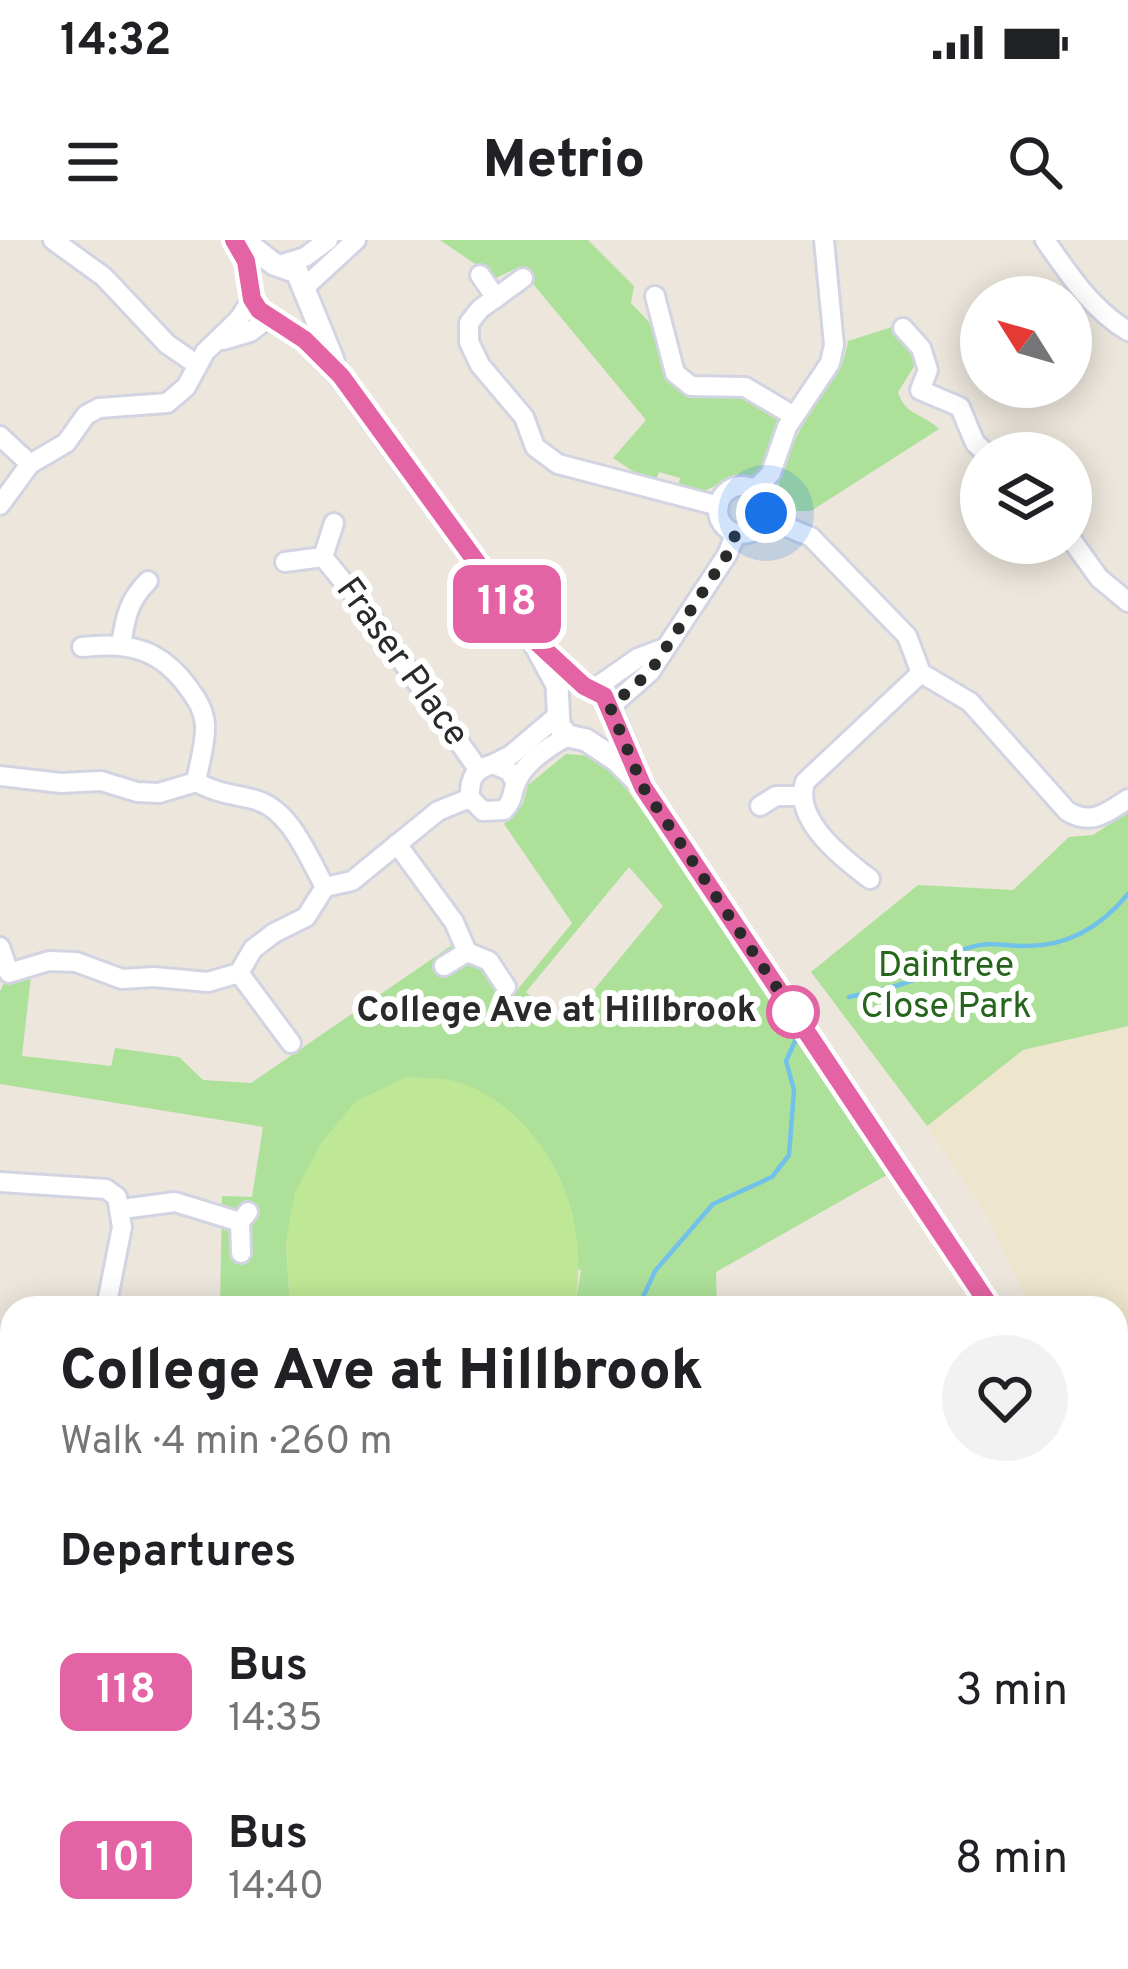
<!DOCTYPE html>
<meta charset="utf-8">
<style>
:root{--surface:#fff;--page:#f2f2f2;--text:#202124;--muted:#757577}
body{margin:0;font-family:Overpass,sans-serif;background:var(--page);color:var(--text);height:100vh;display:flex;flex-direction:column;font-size:45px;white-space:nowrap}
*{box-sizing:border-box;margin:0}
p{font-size:39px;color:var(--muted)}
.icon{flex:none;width:66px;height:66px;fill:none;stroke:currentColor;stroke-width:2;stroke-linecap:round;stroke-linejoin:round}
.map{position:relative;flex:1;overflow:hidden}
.details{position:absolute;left:0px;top:1056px;width:1128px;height:675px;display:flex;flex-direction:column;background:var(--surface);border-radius:36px 36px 0 0;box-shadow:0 6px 30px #0003}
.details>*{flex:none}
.badge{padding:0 24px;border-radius:18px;font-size:42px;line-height:78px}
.needle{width:78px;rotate:307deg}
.tools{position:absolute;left:960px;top:36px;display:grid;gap:24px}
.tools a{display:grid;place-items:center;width:132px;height:132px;border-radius:50%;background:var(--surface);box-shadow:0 6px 30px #0003;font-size:60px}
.you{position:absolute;width:60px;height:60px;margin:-30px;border:9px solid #fff;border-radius:50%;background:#1a73e8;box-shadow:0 0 0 18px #1a73e833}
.map>.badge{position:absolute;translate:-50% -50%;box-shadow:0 0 0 6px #fff}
h2{padding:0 60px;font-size:45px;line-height:108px}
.round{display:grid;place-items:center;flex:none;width:126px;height:126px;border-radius:63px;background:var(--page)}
.head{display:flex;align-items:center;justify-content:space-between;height:204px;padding:0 60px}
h1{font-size:57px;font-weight:800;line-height:90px}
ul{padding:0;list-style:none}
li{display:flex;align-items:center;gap:36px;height:168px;padding:0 60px}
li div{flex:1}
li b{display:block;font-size:45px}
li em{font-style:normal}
li .badge{min-width:132px;font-weight:700;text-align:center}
.status{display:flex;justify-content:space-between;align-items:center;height:84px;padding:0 60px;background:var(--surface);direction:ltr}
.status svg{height:33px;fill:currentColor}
header{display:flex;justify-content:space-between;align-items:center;height:156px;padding:0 60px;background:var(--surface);font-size:54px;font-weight:800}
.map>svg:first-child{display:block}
</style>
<div class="status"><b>14:32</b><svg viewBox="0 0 49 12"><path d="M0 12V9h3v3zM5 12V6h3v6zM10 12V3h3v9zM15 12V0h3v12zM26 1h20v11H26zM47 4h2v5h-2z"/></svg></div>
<header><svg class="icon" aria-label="menu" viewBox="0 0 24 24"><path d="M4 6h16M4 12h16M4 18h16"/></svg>Metrio<svg class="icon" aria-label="search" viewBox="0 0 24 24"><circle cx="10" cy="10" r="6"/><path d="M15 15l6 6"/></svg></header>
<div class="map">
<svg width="1128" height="1729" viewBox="0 0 1128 1729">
<rect width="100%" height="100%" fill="#ece6dc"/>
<polygon fill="#ede5cc" points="1128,786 1128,1350 1116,1300 1116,1068 1031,1068 987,975 927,886 1023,810"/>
<g fill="#ade19a" fill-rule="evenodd">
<path d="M440,0H588L634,46L631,63L650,83L667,131L675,146L689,158L744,157L776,176C782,194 774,228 753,236C746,238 739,237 733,239C706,246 709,257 677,252L680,238L659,232L654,245L613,218L646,180L519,27L496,38Z"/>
<path d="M892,87L917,114V122L898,152C905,176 923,173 939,189L811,271H780L774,260C782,233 792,201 807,178C824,150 843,135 848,101Z"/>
<path d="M566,514L594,516L613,530L899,928L716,1032L717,1068H575L581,1030L286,1001L290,1068H220L222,956L252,957L263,887L0,844V751L9,733L31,736L22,816L111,826L115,808L179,817L203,840L251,843L461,699L506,759L514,754L572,683L504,584L523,564L528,545ZM629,627L663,666L564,786L526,752Z"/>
<polygon points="1128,572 1128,786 1023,810 927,886 811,732 918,645 1013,650 1069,597 1093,595"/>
<polygon points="93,1719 392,1719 390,1725 398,1729 93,1729"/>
</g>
<path fill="#bfe896" d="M407,837C422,838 439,837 454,841C476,846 502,863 518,879C570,932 586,995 575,1068H290L286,1001L295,952L322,902L356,861Z"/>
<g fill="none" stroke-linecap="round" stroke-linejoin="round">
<g stroke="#72c1eb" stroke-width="4.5">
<path d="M849,757C876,751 904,746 929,733C943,725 953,712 968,708C988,701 1003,706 1024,706C1068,707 1101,687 1128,654"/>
<polyline points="638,1068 655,1031 713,964 772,937 789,915 794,850 786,821 797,797"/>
<polyline points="163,1729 167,1719"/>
</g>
<defs>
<g id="minor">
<polyline points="53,0 104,37 167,104 196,124"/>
<path d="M1045,0C1068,33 1092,70 1128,91"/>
<polyline points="282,24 305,17 328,0"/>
<polyline points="480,35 496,58"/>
<polyline points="523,38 480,69 469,83 469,102 480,125 524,177 535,207 558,224 719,266"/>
<polyline points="305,47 356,0"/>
<polyline points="655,56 675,133 691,146 745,147 794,176"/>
<polyline points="903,88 921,108 928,130 920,150 960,167 975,203 986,213"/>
<polyline points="223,100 250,92 270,77"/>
<polyline points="0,196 30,224"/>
<circle cx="742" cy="270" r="24"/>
<polyline points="755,250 771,233 787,187 830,123 834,105 824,0"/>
<polyline points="0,265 30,224 66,203 86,175 99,168 167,163 186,147 205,112 239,79 252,59"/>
<path d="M765,278L811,297L907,396L921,433L970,462L1067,571C1091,586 1107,573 1128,559"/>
<polyline points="1071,299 1099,338 1128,362"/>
<polyline points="323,317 364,367 478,529"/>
<polyline points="285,322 323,317 334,283"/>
<path d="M121,406C125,378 128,361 148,341"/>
<path d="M82,407C131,401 162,410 190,450C198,461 204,471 205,485C206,503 199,524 196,542"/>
<polyline points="595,448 638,418 662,409"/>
<polyline points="610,467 650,432 727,315 736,293"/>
<polyline points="493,524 511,515 556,477"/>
<path d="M0,536L61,543L101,541L137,552L159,553L196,542C220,554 228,553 252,559C290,567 308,617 325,647"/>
<path d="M516,543L509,531L493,524C474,530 469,538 470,558L483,571L504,570C514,559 511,555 516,543C524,522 550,506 568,496"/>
<polyline points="760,566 776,556 801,556"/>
<polyline points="397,604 454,682 467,712"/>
<path d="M870,639C842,618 793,580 805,542L921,433"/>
<polyline points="0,707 9,733 49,721 76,722 122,739 154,737 208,742 239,733 253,709 274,693 306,677 325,647 352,641 438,571 470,558"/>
<polyline points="444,726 467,712 489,721 506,747"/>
<polyline points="239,733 291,803"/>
<polyline points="0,942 106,949 117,957 122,987 106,1068"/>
<polyline points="122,969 175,962 240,982"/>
<polyline points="241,1013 240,982 248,972"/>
<polyline points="0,1432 12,1382"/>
</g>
<g id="tertiary">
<polyline points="234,0 246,21 252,59 259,70 305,100 341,137 531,397 557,445 559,486 568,496 586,500 616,520 634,538"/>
<polyline points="243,0 274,24 297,32 333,120"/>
<polyline points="531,397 584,446 605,456 643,547 991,1068"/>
<polyline points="1116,1693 1118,1729"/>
<polyline points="1086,1729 1087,1719"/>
</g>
</defs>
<use href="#minor" stroke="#d2d4e2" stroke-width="24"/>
<use href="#tertiary" stroke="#d2d4e2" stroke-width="27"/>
<use href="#minor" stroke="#fff" stroke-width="18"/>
<use href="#tertiary" stroke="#fff" stroke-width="21"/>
</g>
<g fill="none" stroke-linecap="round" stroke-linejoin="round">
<defs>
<polyline id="line" points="234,0 246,21 252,59 259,70 305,100 341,136 531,397 584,446 604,456 643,547 991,1068"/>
</defs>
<use href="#line" stroke="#fff" stroke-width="27"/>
<use href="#line" stroke="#e463a4" stroke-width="18"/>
<polyline stroke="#2a2a2a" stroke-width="12" stroke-dasharray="0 21.6" points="766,273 755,290 736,293 727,315 650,432 610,467 643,547 793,772"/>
</g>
<circle fill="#fff" stroke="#e463a4" stroke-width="6" cx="793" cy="772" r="24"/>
<g text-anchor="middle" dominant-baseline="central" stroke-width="12" stroke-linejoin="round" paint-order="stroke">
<g font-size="36" fill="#2a2a2a" stroke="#fff">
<text transform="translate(401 423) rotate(54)">Fraser Place</text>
</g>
<g font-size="36" fill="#26651c" stroke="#fff">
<text x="946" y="727">Daintree<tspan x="946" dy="41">Close Park</tspan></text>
</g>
<g font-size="36" font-weight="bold" fill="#2a2a2a" stroke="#fff" text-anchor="end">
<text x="757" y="772">College Ave at Hillbrook</text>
</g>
</g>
</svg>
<div class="tools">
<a><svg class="needle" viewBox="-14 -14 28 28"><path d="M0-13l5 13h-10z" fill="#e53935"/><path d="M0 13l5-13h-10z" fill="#757577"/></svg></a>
<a><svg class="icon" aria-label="layers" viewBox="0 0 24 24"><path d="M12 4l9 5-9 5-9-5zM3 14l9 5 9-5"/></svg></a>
</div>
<div class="you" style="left:766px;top:273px"></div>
<b class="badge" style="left:507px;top:364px;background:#e463a4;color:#fff">118</b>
<section class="details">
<div class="head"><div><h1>College Ave at Hillbrook</h1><p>Walk · 4 min · 260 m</p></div><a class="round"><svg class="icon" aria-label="heart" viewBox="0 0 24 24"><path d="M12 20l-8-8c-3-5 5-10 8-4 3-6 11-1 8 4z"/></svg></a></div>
<h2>Departures</h2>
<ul>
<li><span class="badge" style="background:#e463a4;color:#fff">118</span><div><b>Bus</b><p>14:35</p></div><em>3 min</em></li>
<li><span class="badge" style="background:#e463a4;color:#fff">101</span><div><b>Bus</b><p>14:40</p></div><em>8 min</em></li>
</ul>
</section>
</div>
